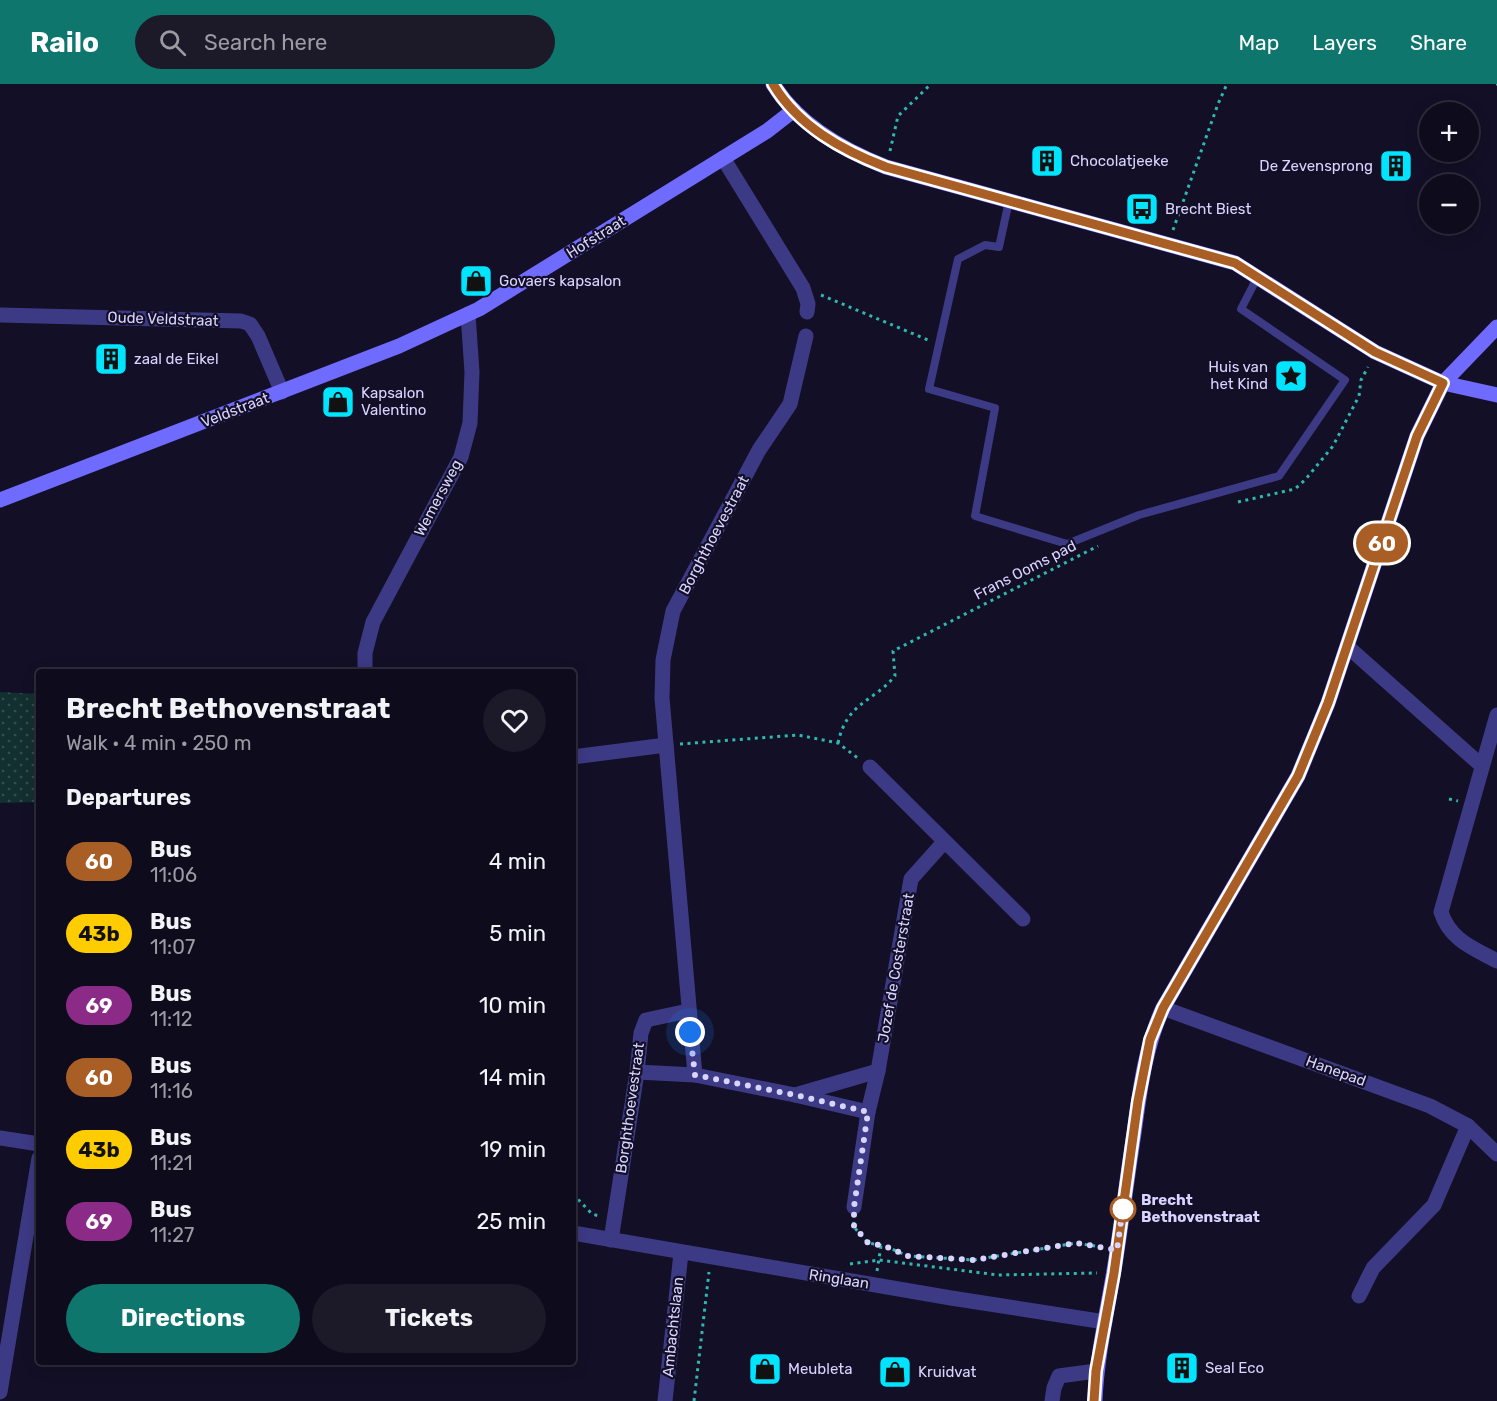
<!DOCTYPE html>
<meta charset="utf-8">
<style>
:root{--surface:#0e0b1c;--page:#1c1929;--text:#f1f3f6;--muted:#9b9ba3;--line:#2e2b3b;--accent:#0f766e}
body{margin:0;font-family:Rubik,sans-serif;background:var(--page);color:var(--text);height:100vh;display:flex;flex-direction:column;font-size:22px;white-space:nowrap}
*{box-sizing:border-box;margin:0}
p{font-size:20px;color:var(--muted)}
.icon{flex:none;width:33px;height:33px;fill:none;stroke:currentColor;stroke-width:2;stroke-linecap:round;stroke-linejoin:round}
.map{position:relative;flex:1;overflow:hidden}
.side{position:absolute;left:36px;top:585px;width:540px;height:696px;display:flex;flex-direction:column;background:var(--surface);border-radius:6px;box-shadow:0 3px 15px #0003,0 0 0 2px var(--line)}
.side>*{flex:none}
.badge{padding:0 12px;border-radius:20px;font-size:21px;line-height:39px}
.buttons{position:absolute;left:1419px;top:18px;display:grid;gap:12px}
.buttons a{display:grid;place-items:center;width:60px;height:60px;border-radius:50%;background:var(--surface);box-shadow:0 3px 15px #0003,0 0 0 2px var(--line);font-size:30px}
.you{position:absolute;width:30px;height:30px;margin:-15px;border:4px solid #fff;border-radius:50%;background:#1a73e8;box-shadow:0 0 0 9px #1a73e833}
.map>.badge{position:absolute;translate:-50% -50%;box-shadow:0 0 0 3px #fff}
h2{padding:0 30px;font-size:22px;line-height:54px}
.round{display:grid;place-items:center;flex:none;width:63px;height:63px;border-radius:32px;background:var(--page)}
.overview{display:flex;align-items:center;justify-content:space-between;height:102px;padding:0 30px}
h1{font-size:28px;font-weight:700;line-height:45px}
.action{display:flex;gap:12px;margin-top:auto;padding:12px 30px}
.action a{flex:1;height:69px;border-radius:36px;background:var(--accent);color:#fff;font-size:24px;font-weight:700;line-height:69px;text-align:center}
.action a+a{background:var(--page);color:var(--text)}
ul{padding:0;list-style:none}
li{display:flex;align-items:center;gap:18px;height:72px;padding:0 30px}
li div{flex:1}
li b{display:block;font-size:22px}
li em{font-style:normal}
li .badge{min-width:66px;font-weight:700;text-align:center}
header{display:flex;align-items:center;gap:36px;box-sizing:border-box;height:84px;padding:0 30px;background:var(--accent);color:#fff}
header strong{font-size:28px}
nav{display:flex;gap:33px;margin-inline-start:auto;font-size:21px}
.search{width:420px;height:54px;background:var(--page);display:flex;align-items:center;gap:15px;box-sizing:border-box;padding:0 21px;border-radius:33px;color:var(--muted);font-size:22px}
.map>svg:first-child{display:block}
</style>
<header>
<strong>Railo</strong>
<div class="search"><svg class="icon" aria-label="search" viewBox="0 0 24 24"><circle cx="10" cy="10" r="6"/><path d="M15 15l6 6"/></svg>Search here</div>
<nav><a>Map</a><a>Layers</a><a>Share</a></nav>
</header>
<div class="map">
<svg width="1497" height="1317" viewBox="0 0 1497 1317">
<defs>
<pattern id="green-dots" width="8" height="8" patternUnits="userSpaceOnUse" patternTransform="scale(1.5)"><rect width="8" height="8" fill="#12302f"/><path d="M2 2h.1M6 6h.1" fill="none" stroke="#344d4e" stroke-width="1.8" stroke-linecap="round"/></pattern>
</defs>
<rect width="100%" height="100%" fill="#130f26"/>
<polygon fill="url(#green-dots)" points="0,608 39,610 39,718 0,719"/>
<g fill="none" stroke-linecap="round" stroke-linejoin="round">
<g stroke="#2fb8b0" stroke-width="3" stroke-dasharray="3 4.5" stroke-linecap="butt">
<polyline points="1496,0 1497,0"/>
<polyline points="890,67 898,32 931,0"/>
<polyline points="1173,146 1218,20 1227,0"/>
<polyline points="821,211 928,256"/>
<polyline points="1238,418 1295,405 1305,396 1333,362 1359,312 1361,296 1368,283"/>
<path d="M838,659C847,618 872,619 895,592L893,567L1098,462"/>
<polyline points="680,660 798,651 838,659 859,675"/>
<polyline points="1449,715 1458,717"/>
<polyline points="573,1110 592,1130 599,1132"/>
<polyline points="854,1138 853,1142 868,1159 885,1162 908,1172 974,1176 1076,1159 1101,1163"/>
<polyline points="850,1180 879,1176 998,1191 1097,1189"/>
<polyline points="877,1187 881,1162"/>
<polyline points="694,1317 709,1188"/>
</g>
<polyline stroke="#3d3a85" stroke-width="8" points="1009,117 999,163 985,161 958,175 929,305 995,324 975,432 1067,460 1139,431 1279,392 1345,296 1241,225 1257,194"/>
<g stroke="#3d3a85" stroke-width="15">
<polyline points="723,74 803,204 808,220 807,228"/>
<polyline points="0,231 241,237 250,240 258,252 282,308"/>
<polyline points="1348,563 1482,682"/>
<polyline points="365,588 365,569 373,538 461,373 470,339 472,288 468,230"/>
<path d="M1497,631L1441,828C1450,856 1473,864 1497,877"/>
<polyline points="573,673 666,661"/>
<polyline points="870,683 1023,835"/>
<polyline points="1163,924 1430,1022 1468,1042 1497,1070"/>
<polyline points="637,988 695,991 795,1011 868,1028"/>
<polyline points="695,991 662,614 663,576 673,527 759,366 790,320 806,252"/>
<polyline points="795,1011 878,987"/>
<polyline points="0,1054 39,1060"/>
<polyline points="854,1123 868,1028 878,987 911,795 944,758"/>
<polyline points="573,1149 951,1214 1105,1238"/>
<polyline points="611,1156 637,988 641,949 646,936 688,927"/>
<polyline points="1359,1212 1373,1184 1434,1121 1468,1042"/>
<polyline points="0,1308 39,1074"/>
<polyline points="665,1317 681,1169"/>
<polyline points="1052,1317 1054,1304 1059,1292 1096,1287"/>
</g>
<g stroke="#6f6bff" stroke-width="15">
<path d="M773,0C798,41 843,66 886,83L1235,179L1375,268L1443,299L1497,311"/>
<polyline points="0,416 399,262 479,225 767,47 794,26"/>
<path d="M1095,1317C1097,1266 1110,1217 1117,1167C1123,1128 1128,1088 1134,1049C1140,1006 1145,963 1163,924L1298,692L1328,619L1417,352L1443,299L1497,243"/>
</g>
</g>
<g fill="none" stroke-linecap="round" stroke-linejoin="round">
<defs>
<path id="line" d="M773,0C798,42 842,66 886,83L1235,179L1375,268L1443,299L1417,352L1328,619L1298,692L1163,924L1150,956L1138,1017L1114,1189L1096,1287L1094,1317"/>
</defs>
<use href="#line" stroke="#fff" stroke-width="14"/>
<use href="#line" stroke="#a85e24" stroke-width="9"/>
<polyline stroke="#d9d4ff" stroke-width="6" stroke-dasharray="0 10.8" points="690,948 695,991 795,1011 868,1028 854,1123 854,1142 868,1159 885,1162 908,1172 974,1176 1076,1159 1117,1166 1123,1123 1123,1125"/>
</g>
<defs>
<symbol id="building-square" viewBox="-11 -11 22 22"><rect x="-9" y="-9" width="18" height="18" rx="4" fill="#00e5ff" stroke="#130f26"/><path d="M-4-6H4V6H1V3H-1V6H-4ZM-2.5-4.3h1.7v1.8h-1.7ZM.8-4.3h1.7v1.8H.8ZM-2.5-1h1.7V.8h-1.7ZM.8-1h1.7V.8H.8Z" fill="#111"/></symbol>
<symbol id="bus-square" viewBox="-11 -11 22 22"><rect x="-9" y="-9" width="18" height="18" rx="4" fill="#00e5ff" stroke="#130f26"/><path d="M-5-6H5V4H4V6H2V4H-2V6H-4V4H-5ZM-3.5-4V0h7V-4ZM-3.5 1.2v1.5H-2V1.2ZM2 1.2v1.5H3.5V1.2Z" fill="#111"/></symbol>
<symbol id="shop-square" viewBox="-11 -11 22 22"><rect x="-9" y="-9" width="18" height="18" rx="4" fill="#00e5ff" stroke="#130f26"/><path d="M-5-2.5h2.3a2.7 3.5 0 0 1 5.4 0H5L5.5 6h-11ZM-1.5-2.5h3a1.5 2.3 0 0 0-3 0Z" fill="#111"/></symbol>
<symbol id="sight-square" viewBox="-11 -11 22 22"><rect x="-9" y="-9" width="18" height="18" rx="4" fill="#00e5ff" stroke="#130f26"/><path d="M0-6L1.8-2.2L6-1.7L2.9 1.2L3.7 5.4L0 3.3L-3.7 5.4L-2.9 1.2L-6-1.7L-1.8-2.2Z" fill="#111"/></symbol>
</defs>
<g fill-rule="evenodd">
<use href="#building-square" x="1028" y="58" width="38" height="38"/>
<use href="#building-square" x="1377" y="63" width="38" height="38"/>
<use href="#bus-square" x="1123" y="106" width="38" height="38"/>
<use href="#shop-square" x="457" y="178" width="38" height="38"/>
<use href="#building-square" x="92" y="256" width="38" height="38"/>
<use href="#sight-square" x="1272" y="273" width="38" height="38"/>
<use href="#shop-square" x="319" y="299" width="38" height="38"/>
<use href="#building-square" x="1163" y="1265" width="38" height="38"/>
<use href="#shop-square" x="746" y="1266" width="38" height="38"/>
<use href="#shop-square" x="876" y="1269" width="38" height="38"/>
</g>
<circle fill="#fff" stroke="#a85e24" stroke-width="3" cx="1123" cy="1125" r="12"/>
<g text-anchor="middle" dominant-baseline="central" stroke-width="4.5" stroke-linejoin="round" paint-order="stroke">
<g font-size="15" fill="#d9d4ff" stroke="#130f26" text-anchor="start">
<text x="1070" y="77">Chocolatjeeke</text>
<text x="1373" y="82" text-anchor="end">De Zevensprong</text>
<text x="1165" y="125">Brecht Biest</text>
<text x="499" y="197">Govaers kapsalon</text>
<text x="134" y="275">zaal de Eikel</text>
<text x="1268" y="283" text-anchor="end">Huis van<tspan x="1268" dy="17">het Kind</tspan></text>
<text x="361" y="309">Kapsalon<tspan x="361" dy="17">Valentino</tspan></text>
<text x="1205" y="1284">Seal Eco</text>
<text x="788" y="1285">Meubleta</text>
<text x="918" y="1288">Kruidvat</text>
</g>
<g font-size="15" fill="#d9d4ff" stroke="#130f26">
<text transform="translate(596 153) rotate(-32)">Hofstraat</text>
<text transform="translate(163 235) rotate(2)">Oude Veldstraat</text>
<text transform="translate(235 326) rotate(-21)">Veldstraat</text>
<text transform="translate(438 414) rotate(-62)">Wemersweg</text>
<text transform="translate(714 451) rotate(-62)">Borghthoevestraat</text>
<text transform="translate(1025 486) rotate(-27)">Frans Ooms pad</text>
<text transform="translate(896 884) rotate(-80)">Jozef de Costerstraat</text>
<text transform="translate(1336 987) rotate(20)">Hanepad</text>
<text transform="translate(630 1024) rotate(-82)">Borghthoevestraat</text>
<text transform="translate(839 1195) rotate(9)">Ringlaan</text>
<text transform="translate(673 1243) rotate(-84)">Ambachtslaan</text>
</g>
<g font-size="15" font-weight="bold" fill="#d9d4ff" stroke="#130f26" text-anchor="start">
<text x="1141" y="1116">Brecht<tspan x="1141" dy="17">Bethovenstraat</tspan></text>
</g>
</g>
</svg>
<div class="buttons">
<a>+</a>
<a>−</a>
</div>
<div class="you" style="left:690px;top:948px"></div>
<b class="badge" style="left:1382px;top:459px;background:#a85e24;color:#fff">60</b>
<section class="side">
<div class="overview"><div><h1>Brecht Bethovenstraat</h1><p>Walk · 4 min · 250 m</p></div><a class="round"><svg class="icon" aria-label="heart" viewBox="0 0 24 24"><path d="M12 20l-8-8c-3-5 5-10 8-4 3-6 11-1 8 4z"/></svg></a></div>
<h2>Departures</h2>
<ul>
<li><span class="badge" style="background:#a85e24;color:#fff">60</span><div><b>Bus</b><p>11:06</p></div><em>4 min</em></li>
<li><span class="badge" style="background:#fc0;color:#111">43b</span><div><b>Bus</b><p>11:07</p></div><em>5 min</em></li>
<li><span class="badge" style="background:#8c2b87;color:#fff">69</span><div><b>Bus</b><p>11:12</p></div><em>10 min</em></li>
<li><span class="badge" style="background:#a85e24;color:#fff">60</span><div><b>Bus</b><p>11:16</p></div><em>14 min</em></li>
<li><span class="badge" style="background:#fc0;color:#111">43b</span><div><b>Bus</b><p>11:21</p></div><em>19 min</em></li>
<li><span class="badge" style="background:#8c2b87;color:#fff">69</span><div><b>Bus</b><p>11:27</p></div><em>25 min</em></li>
</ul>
<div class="action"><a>Directions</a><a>Tickets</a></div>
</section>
</div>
